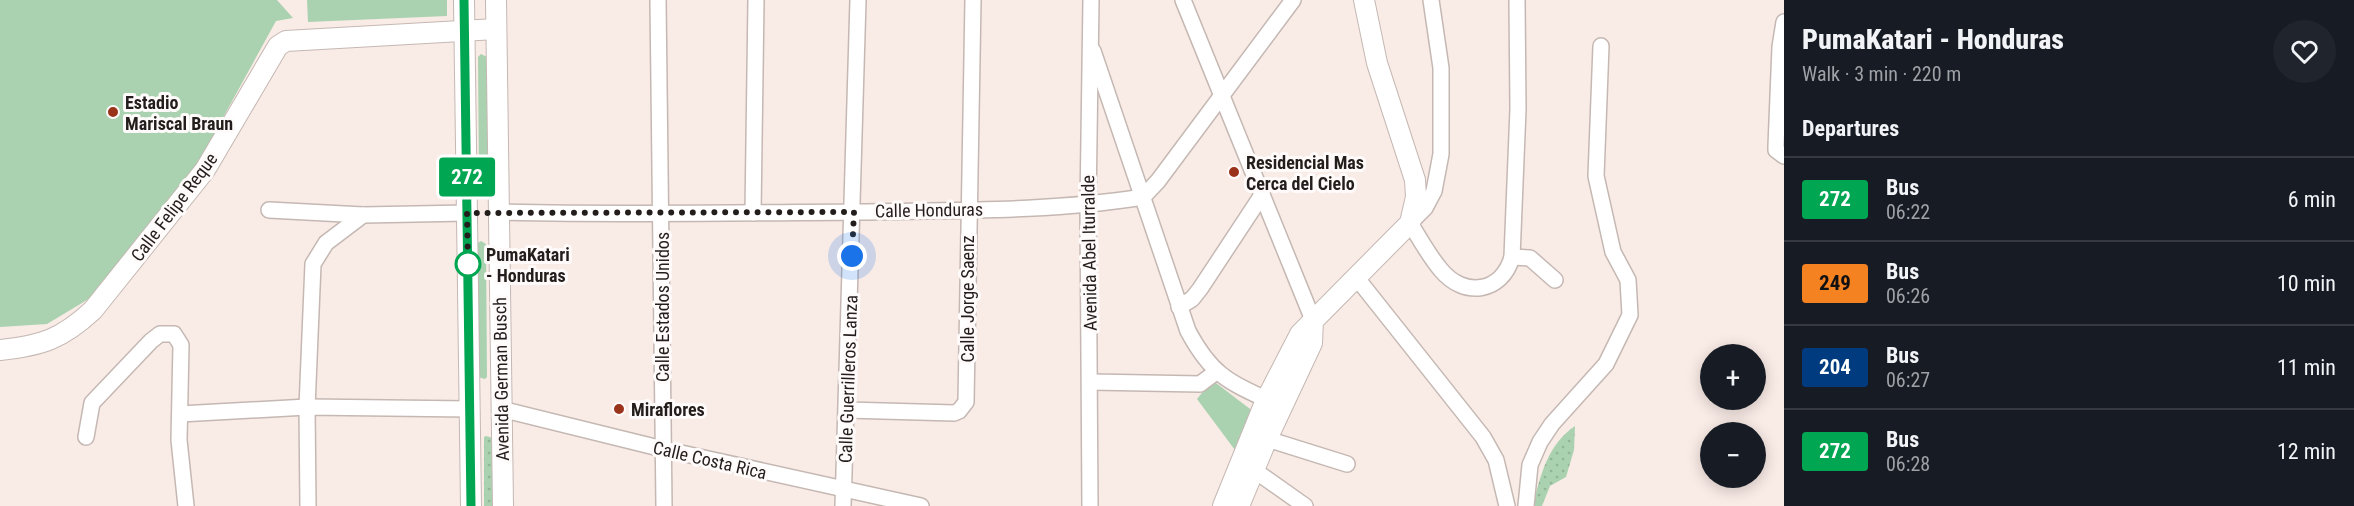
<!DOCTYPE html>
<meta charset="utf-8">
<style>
:root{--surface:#171b24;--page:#20242c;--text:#f1f3f6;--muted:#9ea1a6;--line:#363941}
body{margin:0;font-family:"Roboto Condensed",sans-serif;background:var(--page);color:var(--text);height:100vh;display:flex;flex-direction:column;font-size:22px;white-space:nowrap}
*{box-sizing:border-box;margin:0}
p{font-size:20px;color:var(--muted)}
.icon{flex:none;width:33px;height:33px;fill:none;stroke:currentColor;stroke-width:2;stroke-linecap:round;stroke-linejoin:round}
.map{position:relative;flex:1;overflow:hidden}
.drawer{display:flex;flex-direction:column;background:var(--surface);width:570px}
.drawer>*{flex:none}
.badge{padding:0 12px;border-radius:4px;font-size:21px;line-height:39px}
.buttons{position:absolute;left:1700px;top:344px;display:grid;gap:12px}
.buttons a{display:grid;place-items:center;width:66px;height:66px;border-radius:50%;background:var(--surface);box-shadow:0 3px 15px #0003;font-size:30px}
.you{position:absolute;width:30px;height:30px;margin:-15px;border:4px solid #fff;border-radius:50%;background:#1a73e8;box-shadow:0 0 0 9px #1a73e833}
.map>.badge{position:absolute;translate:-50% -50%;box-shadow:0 0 0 3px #fff}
h2{padding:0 18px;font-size:22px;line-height:54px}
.round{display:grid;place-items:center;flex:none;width:63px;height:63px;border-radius:32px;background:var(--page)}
.overview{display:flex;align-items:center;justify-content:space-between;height:102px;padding:0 18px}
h1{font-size:28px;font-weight:800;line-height:45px}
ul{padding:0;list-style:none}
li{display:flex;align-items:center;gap:18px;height:84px;padding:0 18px;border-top:2px solid var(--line)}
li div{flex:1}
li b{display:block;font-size:22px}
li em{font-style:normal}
li .badge{min-width:66px;font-weight:700;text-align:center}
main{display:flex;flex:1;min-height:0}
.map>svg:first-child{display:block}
</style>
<main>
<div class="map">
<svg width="1784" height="506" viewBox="0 0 1784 506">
<defs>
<pattern id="grass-dots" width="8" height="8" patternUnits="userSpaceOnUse" patternTransform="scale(1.5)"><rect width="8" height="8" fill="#aad2b0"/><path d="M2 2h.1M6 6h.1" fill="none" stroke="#92b497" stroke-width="1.8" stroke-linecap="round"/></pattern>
</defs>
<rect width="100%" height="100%" fill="#f9ebe6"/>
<g fill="url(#grass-dots)">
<path d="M1575,426L1574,450L1566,477L1550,486L1542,506H1533C1540,476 1548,444 1575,426Z"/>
<polygon points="486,436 493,438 494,506 484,506 484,437"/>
</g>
<g fill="#aad2b0">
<polygon points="0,0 277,0 293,18 276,21 197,165 92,297 47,324 0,327"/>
<polygon points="307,0 447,0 447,16 308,22"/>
<polygon points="481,54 487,57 490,181 483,185 479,182 478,57"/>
<polygon points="481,241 486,244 487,377 485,379 478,377 476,244"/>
<polygon points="1212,380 1254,412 1235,450 1197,399"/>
</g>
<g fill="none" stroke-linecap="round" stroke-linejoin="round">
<defs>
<g id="minor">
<polyline points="658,0 664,506"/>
<polyline points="1183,0 1313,320"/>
<path d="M1431,0L1441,68V154L1434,191L1425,208L1410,223C1420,239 1429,256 1441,270C1464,298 1502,293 1512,257L1518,109L1517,0"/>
<polyline points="1784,22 1780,47 1776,146 1776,150 1784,156"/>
<path d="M1093,51L1188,331C1212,376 1229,382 1274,403"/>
<polyline points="1143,197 1158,181 1293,0"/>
<polyline points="269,210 363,215 467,213"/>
<path d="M498,212C618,215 738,213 857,212C953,210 1049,212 1143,197"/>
<polyline points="753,213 756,0"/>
<polyline points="1512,257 1530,258 1555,280"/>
<polyline points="1356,277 1483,437 1496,460 1507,506"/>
<polyline points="1179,307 1192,299 1200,289 1262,195"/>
<polyline points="1091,382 1200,384 1216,372"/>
<polyline points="501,409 663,449 921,506"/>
<polyline points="847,410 954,413 959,411 966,402 973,0"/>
<polyline points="180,414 307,407 470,409"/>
<polyline points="86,437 92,403 151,341 160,334 174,334 181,345 179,440 186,506"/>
<polyline points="1267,439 1347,464"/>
<polyline points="1254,470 1305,506"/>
<polyline points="308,506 307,407 313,264 326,243 363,215"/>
<polyline points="843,506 858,0"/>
<polyline points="1090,506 1088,206 1091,0"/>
<polyline points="1526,506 1530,465 1540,442 1552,424 1606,364 1630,315 1628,280 1613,252 1596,176 1601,46"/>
</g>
<g id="major">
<polyline points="464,0 471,506"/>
<polyline points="496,0 503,506"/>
<path d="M0,350C41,346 62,339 93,310L205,170L278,46L286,41L496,29"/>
<polyline points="1223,506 1266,400 1300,334 1410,223 1416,197 1415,180 1377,63 1364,0"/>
<polyline points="1239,506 1267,439 1312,343 1313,320"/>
</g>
</defs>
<use href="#minor" stroke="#c5b8b3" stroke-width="18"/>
<use href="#major" stroke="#c5b8b3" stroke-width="22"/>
<use href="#minor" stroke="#fff" stroke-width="15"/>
<use href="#major" stroke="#fff" stroke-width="20"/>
</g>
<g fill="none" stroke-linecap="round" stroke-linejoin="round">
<defs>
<polyline id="line" points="464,0 471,506"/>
</defs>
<use href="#line" stroke="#fff" stroke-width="14"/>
<use href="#line" stroke="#00a651" stroke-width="9"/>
<polyline stroke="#231e1c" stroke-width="6" stroke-dasharray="0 10.8" points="468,264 468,266 467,213 854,212 852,256"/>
</g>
<g fill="#9b321a" stroke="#fefbfa" stroke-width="2">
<circle cx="113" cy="112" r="6"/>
<circle cx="1234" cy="172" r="6"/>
<circle cx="619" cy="409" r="6"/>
</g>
<circle fill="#fff" stroke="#00a651" stroke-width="3" cx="468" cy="264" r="12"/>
<g text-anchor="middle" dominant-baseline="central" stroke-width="6" stroke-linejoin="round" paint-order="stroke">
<g font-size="18" font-weight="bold" fill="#231e1c" stroke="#fefbfa" text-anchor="start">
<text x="125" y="102">Estadio<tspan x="125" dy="21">Mariscal Braun</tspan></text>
<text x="1246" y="162">Residencial Mas<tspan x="1246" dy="21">Cerca del Cielo</tspan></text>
<text x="631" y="409">Miraflores</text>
</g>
<g font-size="18" fill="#231e1c" stroke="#fefbfa">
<text transform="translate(174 207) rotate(-53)">Calle Felipe Reque</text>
<text transform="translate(929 210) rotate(-1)">Calle Honduras</text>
<text transform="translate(1089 253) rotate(-91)">Avenida Abel Iturralde</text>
<text transform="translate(967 299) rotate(-90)">Calle Jorge Saenz</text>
<text transform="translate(662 307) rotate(-90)">Calle Estados Unidos</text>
<text transform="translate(501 379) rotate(-91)">Avenida German Busch</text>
<text transform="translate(848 379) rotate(-88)">Calle Guerrilleros Lanza</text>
<text transform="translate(710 460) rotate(13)">Calle Costa Rica</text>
</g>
<g font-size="18" font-weight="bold" fill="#231e1c" stroke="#fefbfa" text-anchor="start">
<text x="486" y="254">PumaKatari<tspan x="486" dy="21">- Honduras</tspan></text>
</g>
</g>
</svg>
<div class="buttons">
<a>+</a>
<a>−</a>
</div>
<div class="you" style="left:852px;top:256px"></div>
<b class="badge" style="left:467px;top:177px;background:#00a651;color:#fff">272</b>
</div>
<section class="drawer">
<div class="overview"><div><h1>PumaKatari - Honduras</h1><p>Walk · 3 min · 220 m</p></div><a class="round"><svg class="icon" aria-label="heart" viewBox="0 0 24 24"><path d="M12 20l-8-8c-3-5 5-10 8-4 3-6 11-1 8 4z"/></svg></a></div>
<h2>Departures</h2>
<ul>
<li><span class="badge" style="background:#00a651;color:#fff">272</span><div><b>Bus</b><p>06:22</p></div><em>6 min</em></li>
<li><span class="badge" style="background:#f58220;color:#111">249</span><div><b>Bus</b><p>06:26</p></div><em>10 min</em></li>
<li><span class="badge" style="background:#003b80;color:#fff">204</span><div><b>Bus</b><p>06:27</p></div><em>11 min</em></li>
<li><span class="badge" style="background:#00a651;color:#fff">272</span><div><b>Bus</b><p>06:28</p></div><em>12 min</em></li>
</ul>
</section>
</main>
